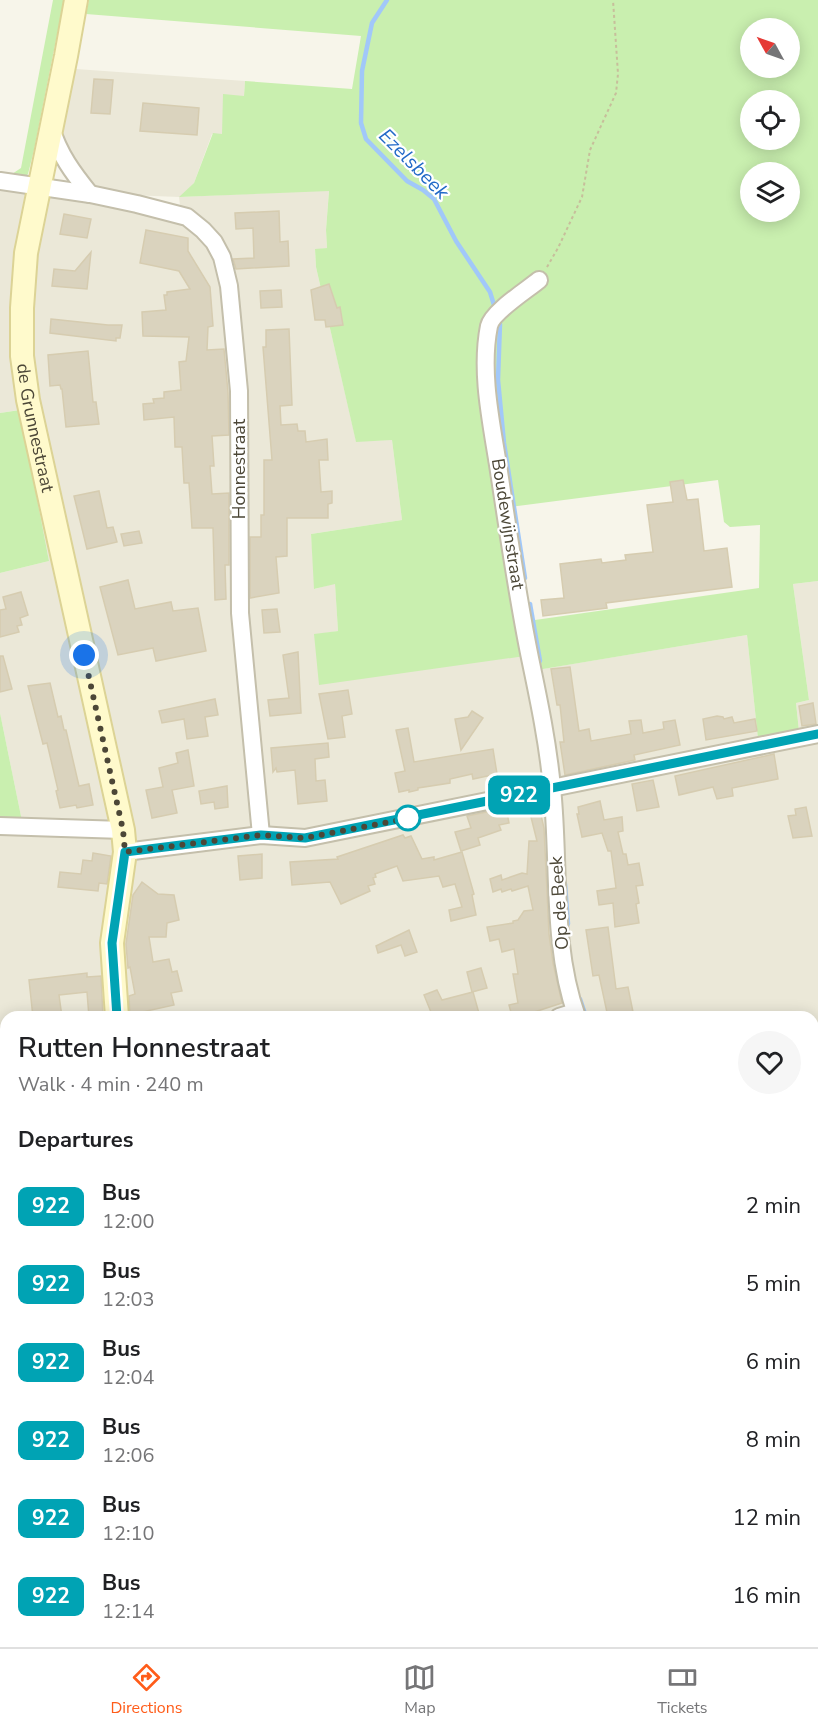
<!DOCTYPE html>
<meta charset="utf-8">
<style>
:root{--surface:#fff;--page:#f6f6f6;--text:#202124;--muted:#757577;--line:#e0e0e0;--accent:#ff5c19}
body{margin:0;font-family:"Nunito Sans",sans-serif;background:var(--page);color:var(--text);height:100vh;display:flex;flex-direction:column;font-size:22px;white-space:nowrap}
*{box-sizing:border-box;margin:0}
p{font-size:20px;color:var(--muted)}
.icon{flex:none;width:33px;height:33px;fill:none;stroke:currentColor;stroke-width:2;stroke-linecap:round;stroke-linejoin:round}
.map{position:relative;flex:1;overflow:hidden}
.details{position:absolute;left:0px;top:1011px;width:819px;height:636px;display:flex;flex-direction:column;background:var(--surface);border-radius:18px 18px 0 0;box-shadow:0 3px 15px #0003}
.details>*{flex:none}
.badge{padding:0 12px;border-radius:9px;font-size:21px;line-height:39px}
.needle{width:39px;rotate:310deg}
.fabs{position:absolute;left:740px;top:18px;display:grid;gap:12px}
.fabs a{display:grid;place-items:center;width:60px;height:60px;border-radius:50%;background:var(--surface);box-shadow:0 3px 15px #0003;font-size:30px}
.you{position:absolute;width:30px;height:30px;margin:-15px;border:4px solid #fff;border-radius:50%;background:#1a73e8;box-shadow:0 0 0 9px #1a73e833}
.map>.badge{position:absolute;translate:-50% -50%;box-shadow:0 0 0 3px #fff}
h2{padding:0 18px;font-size:22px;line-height:54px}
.round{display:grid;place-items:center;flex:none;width:63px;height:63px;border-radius:32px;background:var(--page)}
.headline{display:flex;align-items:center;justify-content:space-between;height:102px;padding:0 18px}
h1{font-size:28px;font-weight:600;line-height:45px}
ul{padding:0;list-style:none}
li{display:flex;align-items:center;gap:18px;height:78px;padding:0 18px}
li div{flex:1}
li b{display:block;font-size:22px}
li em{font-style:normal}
li .badge{min-width:66px;font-weight:700;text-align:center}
.tabs{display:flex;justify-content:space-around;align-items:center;height:84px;border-top:2px solid var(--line);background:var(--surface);font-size:16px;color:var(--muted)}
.tabs a{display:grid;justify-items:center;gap:3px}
.tabs .on{color:var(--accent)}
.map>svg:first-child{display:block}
</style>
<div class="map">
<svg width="818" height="1647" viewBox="0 0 818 1647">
<rect width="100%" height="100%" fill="#f7f5ea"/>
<g fill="#ebe8d8">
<polygon points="76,69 245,81 244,96 222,135 212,134 194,183 181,197 329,190 326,230 327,248 315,250 316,267 356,441 392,440 402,520 311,534 315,589 335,583 338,631 314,635 525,656 524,672 747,635 758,739 799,730 796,703 809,700 793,584 818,581 818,1282 813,1283 813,1017 6,1017 6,1161 0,1162 0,820 22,821 0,713 0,573 49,561 19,410 0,413 0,189 50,196 182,222 179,197 129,195 98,189 87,181 63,150 62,130"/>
<polygon points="6,1226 6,1422 0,1416 0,1251 6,1249"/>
<polygon points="813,1566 818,1596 818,1647 109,1647 106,1641 813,1641"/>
</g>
<g fill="#c9efaf" fill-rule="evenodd">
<polygon points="53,0 64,0 34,150 28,174 24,178 9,176 21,168"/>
<path d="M89,0H818V581L793,584L809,700L796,703L799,731L758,739L747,635L537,670L528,621L759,588L760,525L730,527L724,522L718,480L510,507C503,464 496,420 493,377C492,355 495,333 493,311L489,309C479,332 483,357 484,381C489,473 509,565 525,656L319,685L314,634L338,631L335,584L314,589L311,534L402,520L392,440L356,442L316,267L315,249L327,248L326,230L329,191L179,197L194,183L213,133L222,134L223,94L244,96L245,81L352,89L361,36L86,14ZM750,28H789V68H750ZM750,100H789V140H750ZM750,172H789V212H750Z"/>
<polygon points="20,410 49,561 0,573 0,413"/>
<polygon points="0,713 22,821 0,820"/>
<polygon points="6,1161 6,1249 0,1251 0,1162"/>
<polygon points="813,1385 818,1385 818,1509 813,1473"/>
<polygon points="6,1493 6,1641 106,1641 109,1647 0,1647 0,1499"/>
</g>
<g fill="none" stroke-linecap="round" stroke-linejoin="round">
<g stroke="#a1c8f9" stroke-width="4.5">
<polyline points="387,0 372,23 362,71 361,123 366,139 407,181 423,190 434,199 456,241 490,292 494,305"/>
<polyline points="500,324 498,380 504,443 525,578"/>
<polyline points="530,604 540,661"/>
<polyline points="565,884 568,924"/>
<polyline points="580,999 586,1017"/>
<polyline points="813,1447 818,1467"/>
</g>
</g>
<g fill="#dad3be" stroke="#d6ccb0" stroke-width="1.5">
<polygon points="94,79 113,80 110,114 91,113"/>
<polygon points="143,103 199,108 197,135 140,131"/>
<polygon points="279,211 280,242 288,241 289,266 236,269 233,259 254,258 253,228 236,229 235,213"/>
<polygon points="64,214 91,219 87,238 60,234"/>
<polygon points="146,230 188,238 188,251 210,287 213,326 208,327 207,350 224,349 228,392 229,435 212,436 214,466 210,466 212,494 229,493 229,565 225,565 226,599 215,600 213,528 192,528 189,483 184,483 182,447 175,447 174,417 144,420 143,404 154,403 153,399 164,398 164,392 181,390 179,362 186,361 189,337 143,336 142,312 166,310 164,295 167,295 167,292 190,289 179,271 140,263"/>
<polygon points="91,252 87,289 52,286 54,269 75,271"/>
<polygon points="329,284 337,308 340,307 343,325 326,327 325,320 315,320 311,290"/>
<polygon points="281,290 282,307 261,308 260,291"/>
<polygon points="51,319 108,325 122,325 120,338 116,338 116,341 50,333"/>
<polygon points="289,329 292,405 280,406 281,425 297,424 298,431 305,431 306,442 327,439 328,460 319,460 321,492 332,491 332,503 328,504 328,518 287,518 287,556 276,557 279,593 250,598 250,537 261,537 261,515 264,515 264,460 272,460 263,347 266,347 266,330"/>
<polygon points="88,351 93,402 96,402 99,424 66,427 62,389 61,389 60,385 50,386 48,355"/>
<polygon points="683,480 687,500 698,499 704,551 727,548 732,587 606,603 607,608 543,616 541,600 564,598 560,564 601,559 602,563 626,560 625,555 653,552 647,505 673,502 670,482"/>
<polygon points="99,491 107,528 113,527 117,542 87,549 74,496"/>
<polygon points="139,531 142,543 124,546 121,534"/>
<polygon points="128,580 135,609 171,602 173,611 198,608 206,651 156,661 153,648 118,655 100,587"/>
<polygon points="21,592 28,615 20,618 22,625 17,626 19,632 0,637 0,610 6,609 3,597"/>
<polygon points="277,609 280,632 264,633 262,610"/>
<polygon points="298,652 301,713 270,716 268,700 289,698 283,655"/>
<polygon points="0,656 3,656 12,689 0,692"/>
<polygon points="570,667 579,731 589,729 591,741 631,734 629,721 641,720 643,733 664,729 663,722 675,720 680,745 634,755 635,760 565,775 560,742 564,742 560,705 557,705 551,669"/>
<polygon points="50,683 58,717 61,716 64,730 66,730 79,786 89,784 93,805 77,808 76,805 60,808 56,791 58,790 47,743 43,744 28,686"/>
<polygon points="348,690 352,714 342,716 345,737 328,739 319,694"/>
<polygon points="215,699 218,715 205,717 208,736 187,739 184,719 162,723 159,711"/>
<polygon points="813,703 816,724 802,726 799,706"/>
<polygon points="472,711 483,718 461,750 455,719 468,717"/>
<polygon points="717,716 723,717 724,719 732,717 734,723 755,719 757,731 706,740 703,719"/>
<polygon points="408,728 414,762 493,749 497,774 473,779 472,774 450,779 450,783 418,788 418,790 409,792 409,790 399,792 395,773 405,771 396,730"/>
<polygon points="328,743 329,757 315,759 316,781 325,780 327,801 298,804 295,770 277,772 276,768 273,772 271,748"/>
<polygon points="188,750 194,786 172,790 177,813 152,818 146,790 163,787 159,768 178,763 176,753"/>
<polygon points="774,754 778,779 732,788 733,796 717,799 713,787 679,795 675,776"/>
<polygon points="653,780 659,807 637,811 632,784"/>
<polygon points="227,786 228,807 215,809 214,802 201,804 199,791"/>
<polygon points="600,801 604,820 622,817 623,831 618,832 623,854 626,854 628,865 639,863 643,885 636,886 639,903 636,904 639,923 615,927 613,903 599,905 597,891 616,888 611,851 608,851 602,833 582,837 577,814 579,814 578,807"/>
<polygon points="806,807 812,836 793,838 788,816 796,815 795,809"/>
<polygon points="506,808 509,823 499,825 501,830 478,838 480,845 461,851 455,832 471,828 467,816"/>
<polygon points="540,811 544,828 549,934 553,963 562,1003 522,1016 521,1014 512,1016 509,1005 518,1003 513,974 518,974 514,949 502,952 499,939 490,941 487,927 513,923 513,921 518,920 524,911 533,910 528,886 512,891 511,889 502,892 501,889 493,892 490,879 501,875 502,880 522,873 527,874 529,841 537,841 530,813"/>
<polygon points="403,835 405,838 411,836 422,859 434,857 434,860 462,852 474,894 472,895 476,915 451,921 449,910 462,907 455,884 443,887 439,876 403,881 397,866 375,874 376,877 373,878 375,884 368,886 370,891 341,904 330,882 292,885 290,862 338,859 337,857"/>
<polygon points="93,853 111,856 107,884 99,883 98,891 58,887 60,872 81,874 83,860 92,861"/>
<polygon points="262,854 262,878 240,880 238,856"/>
<polygon points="142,882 158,894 174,895 179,920 167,923 166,937 149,937 153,962 169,959 172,972 177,971 182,991 171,993 174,1005 142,1012 143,1017 130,1017 129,996 135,994 130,967 128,968 126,944 133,895"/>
<polygon points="608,927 616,989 628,987 633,1012 608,1017 599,975 593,976 586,930"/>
<polygon points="409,930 417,952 405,956 401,945 378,953 376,946"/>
<polygon points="481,968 487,988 472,992 467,972"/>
<polygon points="87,973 87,977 101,976 103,1017 89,1017 87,992 59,995 62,1017 33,1017 29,980"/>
<polygon points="437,990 442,1000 473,992 480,1017 433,1017 424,995"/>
</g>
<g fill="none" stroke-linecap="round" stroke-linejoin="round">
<defs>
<g id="street">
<path d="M51,128C59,154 73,173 90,194"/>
<polyline points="0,181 90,194 137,204 187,217 203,230 214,242 222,257 229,286 239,391 240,613 261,835"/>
<path d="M539,280C527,290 492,312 489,326C480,371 491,421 498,465C508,530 517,595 530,658C539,701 548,744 552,788C560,864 551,944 577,1017"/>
<polyline points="0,826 123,830"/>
<polyline points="125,852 261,835 305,838 818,734"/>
<polyline points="559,1017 575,1012"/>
<polyline points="0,1046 6,1048"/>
<polyline points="813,1062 818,1060"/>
<polyline points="813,1296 818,1295"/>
<polyline points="813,1377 818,1377"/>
<polyline points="0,1422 6,1429"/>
<polyline points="0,1492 6,1484"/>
<polyline points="813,1529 818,1558"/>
<polyline points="395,1641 408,1647"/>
<polyline points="537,1641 539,1647"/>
</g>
<g id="secondary">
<path id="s1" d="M76,0L66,56L26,253L22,308V356L28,400L123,830L125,852L112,943L117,1017"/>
<polyline points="358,1641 359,1647"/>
</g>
</defs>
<use href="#street" stroke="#c4bfab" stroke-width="20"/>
<use href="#secondary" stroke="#dcd395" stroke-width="26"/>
<polyline stroke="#c7be9b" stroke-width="2" stroke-dasharray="3 3" stroke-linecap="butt" points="547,267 558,248 582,197 590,150 616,93 618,74 613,0"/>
<use href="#street" stroke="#fff" stroke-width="16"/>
<use href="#secondary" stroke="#fffacc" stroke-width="22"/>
</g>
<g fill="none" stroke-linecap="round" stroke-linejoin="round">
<defs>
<polyline id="line" points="117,1017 112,943 125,852 261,835 305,838 818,734"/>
</defs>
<use href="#line" stroke="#fff" stroke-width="14"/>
<use href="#line" stroke="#00a3b4" stroke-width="9"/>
<polyline stroke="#4c4737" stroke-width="6" stroke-dasharray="0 10.8" points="84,655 123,830 125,852 261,835 305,838 416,817 408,818"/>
</g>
<circle fill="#fff" stroke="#00a3b4" stroke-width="3" cx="408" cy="818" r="12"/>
<g text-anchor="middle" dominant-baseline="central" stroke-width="4.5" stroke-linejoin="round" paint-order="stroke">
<g font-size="18" fill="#4c4737" stroke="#fff">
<text stroke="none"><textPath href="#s1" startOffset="434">de Grunnestraat</textPath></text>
<text transform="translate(239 469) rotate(-90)">Honnestraat</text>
<text transform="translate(508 524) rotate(81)">Boudewijnstraat</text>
<text transform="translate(559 903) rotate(-94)">Op de Beek</text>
</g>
<g font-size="20" font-style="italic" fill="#2169c7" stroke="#fff">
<text transform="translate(414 164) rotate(45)">Ezelsbeek</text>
</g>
</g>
</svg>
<div class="fabs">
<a><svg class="needle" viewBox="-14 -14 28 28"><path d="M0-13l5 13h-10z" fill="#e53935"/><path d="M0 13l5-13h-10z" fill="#757577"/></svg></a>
<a><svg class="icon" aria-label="locate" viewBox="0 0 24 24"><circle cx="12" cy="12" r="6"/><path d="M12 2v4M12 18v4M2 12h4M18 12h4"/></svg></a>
<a><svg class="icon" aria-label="layers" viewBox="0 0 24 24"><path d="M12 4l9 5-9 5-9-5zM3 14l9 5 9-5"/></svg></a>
</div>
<div class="you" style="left:84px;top:655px"></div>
<b class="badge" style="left:519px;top:795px;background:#00a3b4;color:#fff">922</b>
<section class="details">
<div class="headline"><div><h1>Rutten Honnestraat</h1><p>Walk · 4 min · 240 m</p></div><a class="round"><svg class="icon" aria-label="heart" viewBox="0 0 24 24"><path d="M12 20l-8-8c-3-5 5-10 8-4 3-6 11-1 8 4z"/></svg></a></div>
<h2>Departures</h2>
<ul>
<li><span class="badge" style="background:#00a3b4;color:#fff">922</span><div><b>Bus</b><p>12:00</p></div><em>2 min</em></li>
<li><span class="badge" style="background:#00a3b4;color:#fff">922</span><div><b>Bus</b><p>12:03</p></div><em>5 min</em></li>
<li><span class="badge" style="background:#00a3b4;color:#fff">922</span><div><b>Bus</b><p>12:04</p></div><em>6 min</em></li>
<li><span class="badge" style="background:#00a3b4;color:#fff">922</span><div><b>Bus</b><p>12:06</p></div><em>8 min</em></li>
<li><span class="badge" style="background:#00a3b4;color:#fff">922</span><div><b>Bus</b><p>12:10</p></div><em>12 min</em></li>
<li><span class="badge" style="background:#00a3b4;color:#fff">922</span><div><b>Bus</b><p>12:14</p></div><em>16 min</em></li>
</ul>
</section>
</div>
<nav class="tabs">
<a class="on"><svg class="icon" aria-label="directions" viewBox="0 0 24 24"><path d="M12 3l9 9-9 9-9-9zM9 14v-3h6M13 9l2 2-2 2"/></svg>Directions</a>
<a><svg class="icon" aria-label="map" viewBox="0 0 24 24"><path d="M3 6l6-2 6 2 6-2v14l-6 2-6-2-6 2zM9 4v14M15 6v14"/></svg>Map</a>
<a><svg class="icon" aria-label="tickets" viewBox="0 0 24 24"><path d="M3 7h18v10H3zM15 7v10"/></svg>Tickets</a>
</nav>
